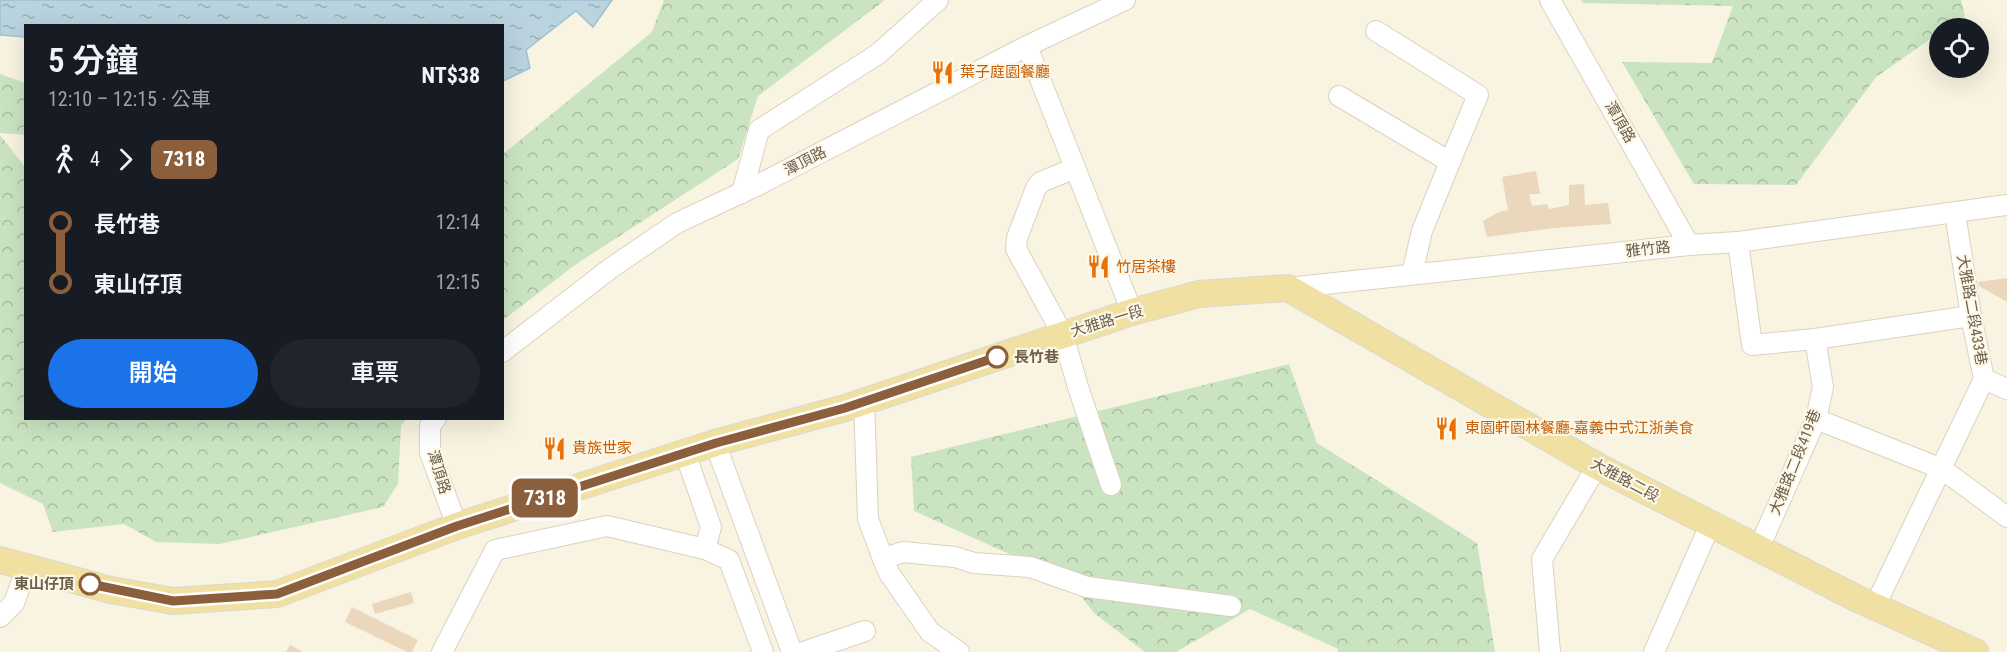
<!DOCTYPE html>
<html lang="zh-TW">
<meta charset="utf-8">
<style>
:root{--surface:#171b24;--page:#20242c;--text:#f1f3f6;--muted:#9ea1a6;--accent:#1a73e8}
body{margin:0;font-family:"Roboto Condensed","Noto Sans TC",sans-serif;background:var(--page);color:var(--text);height:100vh;display:flex;flex-direction:column;font-size:22px;white-space:nowrap}
*{box-sizing:border-box;margin:0}
p{font-size:20px;color:var(--muted)}
.icon{flex:none;width:33px;height:33px;fill:none;stroke:currentColor;stroke-width:2;stroke-linecap:round;stroke-linejoin:round}
.map{position:relative;flex:1;overflow:hidden}
.panel{position:absolute;left:24px;top:24px;width:480px;height:396px;display:flex;flex-direction:column;background:var(--surface);border-radius:0px;box-shadow:0 6px 24px #0002}
.panel>*{flex:none}
.badge{padding:0 12px;border-radius:9px;font-size:21px;line-height:39px}
.fabs{position:absolute;left:1929px;top:18px;display:grid;gap:12px}
.fabs a{display:grid;place-items:center;width:60px;height:60px;border-radius:50%;background:var(--surface);box-shadow:0 6px 24px #0002;font-size:30px}
.map>.badge{position:absolute;translate:-50% -50%;box-shadow:0 0 0 3px #fff}
.legs{display:flex;align-items:center;gap:9px;height:66px;padding:0 24px;font-size:20px}
.legs p{margin-inline-start:auto}
.summary{display:flex;align-items:center;justify-content:space-between;height:102px;padding:0 24px}
h1{font-size:33px;font-weight:600;line-height:45px}
.primary-button{display:flex;gap:12px;margin-top:auto;padding:12px 24px}
.primary-button a{flex:1;height:69px;border-radius:36px;background:var(--accent);color:#fff;font-size:24px;font-weight:600;line-height:69px;text-align:center}
.primary-button a+a{background:var(--page);color:var(--text)}
ul{padding:0 24px;list-style:none}
li{display:flex;align-items:center;gap:21px;height:60px;font-size:22px}
li i{display:grid;place-items:center;width:9px;height:100%;margin:0 8px;background:currentColor}
li i::after{content:'';width:15px;height:15px;margin:-8px;border:4px solid;border-radius:50%;background:var(--surface)}
li p{margin-inline-start:auto}
li:first-child i{background:linear-gradient(#0000 50%,currentColor 0)}
li:last-child i{background:linear-gradient(currentColor 50%,#0000 0)}
.map>svg:first-child{display:block}
</style>
<div class="map">
<svg width="2007" height="652" viewBox="0 0 2007 652">
<defs>
<pattern id="forest-crowns" width="20" height="18" patternUnits="userSpaceOnUse" patternTransform="scale(1.5)"><rect width="20" height="18" fill="#cae4c2"/><path d="M2 6a3 3 0 1 1 6 0M12 15a3 3 0 1 1 6 0" fill="none" stroke="#a8bca0"/></pattern>
<pattern id="water-ripples" width="26" height="14" patternUnits="userSpaceOnUse" patternTransform="scale(1.5)"><rect width="26" height="14" fill="#b9d3df"/><path d="M2 4q2-2 4 0t4 0M15 11q2-2 4 0t4 0" fill="none" stroke="#9baeb7"/></pattern>
</defs>
<rect width="100%" height="100%" fill="#f9f4e1"/>
<g fill="url(#forest-crowns)">
<polygon points="664,0 885,0 758,96 738,159 575,265 503,320 503,154 652,32"/>
<polygon points="1581,0 1961,0 1965,16 1947,28 1940,28 1939,33 1876,77 1796,185 1694,184 1622,62 1712,63 1733,6 1583,3"/>
<polygon points="0,74 25,83 25,135 0,133"/>
<polygon points="0,135 25,167 26,418 406,419 401,426 398,484 383,507 220,544 156,542 124,524 53,532 43,504 0,483"/>
<polygon points="1289,364 1317,443 1477,543 1495,652 1338,652 1338,649 1250,609 1176,652 1145,652 1094,613 1069,581 914,511 911,457"/>
</g>
<polygon fill="url(#water-ripples)" stroke="#a0c0d0" stroke-width="1.5" points="0,0 612,0 593,27 576,11 526,50 530,68 503,81 502,26 26,26 25,37 0,35"/>
<g fill="#ebd7bc">
<polygon points="1536,171 1540,194 1529,194 1532,206 1547,204 1549,209 1569,205 1569,185 1584,184 1585,205 1608,203 1611,224 1554,228 1487,237 1483,221 1499,212 1508,210 1502,177"/>
<polygon points="2007,278 2007,302 1979,286 1978,282"/>
<polygon points="411,592 414,603 375,614 372,604"/>
<polygon points="352,607 418,640 412,652 407,652 345,622"/>
<polygon points="290,645 303,652 286,652"/>
</g>
<g fill="none" stroke-linecap="round" stroke-linejoin="round">
<defs>
<g id="minor">
<polyline points="1550,0 1689,245"/>
<polyline points="1376,31 1478,95 1450,162"/>
<polyline points="1027,46 1132,312"/>
<polyline points="1339,96 1450,162 1422,231 1412,274"/>
<polyline points="1075,168 1041,182 1036,188 1017,238 1016,249 1063,335 1078,387 1111,485"/>
<polyline points="742,193 759,130 878,54 938,0"/>
<polyline points="1738,242 1752,345 1815,339 1971,316"/>
<polyline points="1288,288 1689,245 1738,242 2007,205"/>
<polyline points="502,352 611,268 677,223 756,186 1027,46 1125,0"/>
<polyline points="1984,379 2007,389"/>
<polyline points="864,400 868,519 883,559 889,573 930,632 959,652"/>
<polyline points="436,418 430,426 430,453 457,526"/>
<polyline points="1816,419 1942,469 2007,517"/>
<polyline points="715,443 792,652"/>
<polyline points="685,453 711,527 705,549"/>
<polyline points="1759,548 1816,419 1823,387 1815,339"/>
<polyline points="883,559 903,552 955,557 974,563 1030,567 1087,587 1231,606"/>
<polyline points="1875,606 1984,379 1971,316 1955,213"/>
<polyline points="0,617 14,603 27,567"/>
<polyline points="442,652 495,550 607,526 705,549 729,560 763,652"/>
<polyline points="804,652 865,631"/>
<polyline points="1550,652 1542,559 1597,466"/>
<polyline points="1654,652 1710,525"/>
</g>
<polyline id="major" points="0,560 111,590 173,601 277,594 457,526 715,443 845,408 1132,312 1199,294 1288,288 1597,466 1856,598 1975,652"/>
</defs>
<use href="#minor" stroke="#dcd1bf" stroke-width="22"/>
<use href="#major" stroke="#dcd8d4" stroke-width="28"/>
<use href="#minor" stroke="#fff" stroke-width="20"/>
<use href="#major" stroke="#f0e0a1" stroke-width="26"/>
</g>
<g fill="none" stroke-linecap="round" stroke-linejoin="round">
<defs>
<polyline id="line-1" points="90,584 173,601 277,594 457,526 716,443 845,408 997,357"/>
</defs>
<use href="#line-1" stroke="#fff" stroke-width="14"/>
<use href="#line-1" stroke="#8b5e3c" stroke-width="9"/>
</g>
<defs>
<symbol id="restaurant-bare" viewBox="-9 -9 18 18"><path d="M-5-6h1v4h1v-4h1v4h1v-4h1v5L-1.5 .5V6h-2V.5L-5-1ZM5-6V6H3V1.5H1.5Q1.5-4 5-6Z" fill="#e8710a" stroke="#fcf7e7" stroke-width="2.5" paint-order="stroke"/></symbol>
</defs>
<g fill-rule="evenodd">
<use href="#restaurant-bare" x="926" y="56" width="33" height="33"/>
<use href="#restaurant-bare" x="1082" y="250" width="33" height="33"/>
<use href="#restaurant-bare" x="1430" y="412" width="33" height="33"/>
<use href="#restaurant-bare" x="538" y="432" width="33" height="33"/>
</g>
<g fill="#fff" stroke="#8b5e3c" stroke-width="3">
<circle cx="997" cy="357" r="10"/>
<circle cx="90" cy="584" r="10"/>
</g>
<g text-anchor="middle" dominant-baseline="central" stroke-width="4.5" stroke-linejoin="round" paint-order="stroke">
<g font-size="15" fill="#c56008" stroke="#fcf7e7" text-anchor="start">
<text x="960" y="72">葉子庭園餐廳</text>
<text x="1116" y="267">竹居茶樓</text>
<text x="1465" y="428">東園軒園林餐廳-嘉義中式江浙美食</text>
<text x="572" y="448">貴族世家</text>
</g>
<g font-size="15" fill="#6d5d4b" stroke="#fcf7e7">
<text transform="translate(1620 122) rotate(60)">潭頂路</text>
<text transform="translate(805 161) rotate(-27)">潭頂路</text>
<text transform="translate(1648 249) rotate(-6)">雅竹路</text>
<text transform="translate(1972 310) rotate(80)">大雅路二段433巷</text>
<text transform="translate(1107 321) rotate(-17)">大雅路一段</text>
<text transform="translate(1795 462) rotate(-68)">大雅路二段419巷</text>
<text transform="translate(439 472) rotate(73)">潭頂路</text>
<text transform="translate(1625 480) rotate(28)">大雅路二段</text>
</g>
<g font-size="15" font-weight="bold" fill="#6d5d4b" stroke="#fcf7e7" text-anchor="start">
<text x="1014" y="357">長竹巷</text>
<text x="74" y="584" text-anchor="end">東山仔頂</text>
</g>
</g>
</svg>
<div class="fabs">
<a><svg class="icon" aria-label="locate" viewBox="0 0 24 24"><circle cx="12" cy="12" r="6"/><path d="M12 2v4M12 18v4M2 12h4M18 12h4"/></svg></a>
</div>
<b class="badge" style="left:545px;top:498px;background:#8b5e3c;color:#fff">7318</b>
<section class="panel">
<div class="summary"><div><h1>5 分鐘</h1><p>12:10 – 12:15 · 公車</p></div><b>NT$38</b></div>
<div class="legs"><svg class="icon" aria-label="walk" viewBox="0 0 24 24"><circle cx="13" cy="4" r="2"/><path d="M13 8l-2 6 4 7M11 14l-3 7M7 12l3-4h3l4 4"/></svg>4<svg class="icon" aria-label="forward" viewBox="0 0 24 24"><path d="M9 5l7 7-7 7"/></svg><b class="badge" style="background:#8b5e3c;color:#fff">7318</b></div>
<ul>
<li><i style="color:#8b5e3c"></i><b>長竹巷</b><p>12:14</p></li>
<li><i style="color:#8b5e3c"></i><b>東山仔頂</b><p>12:15</p></li>
</ul>
<div class="primary-button"><a>開始</a><a>車票</a></div>
</section>
</div>
